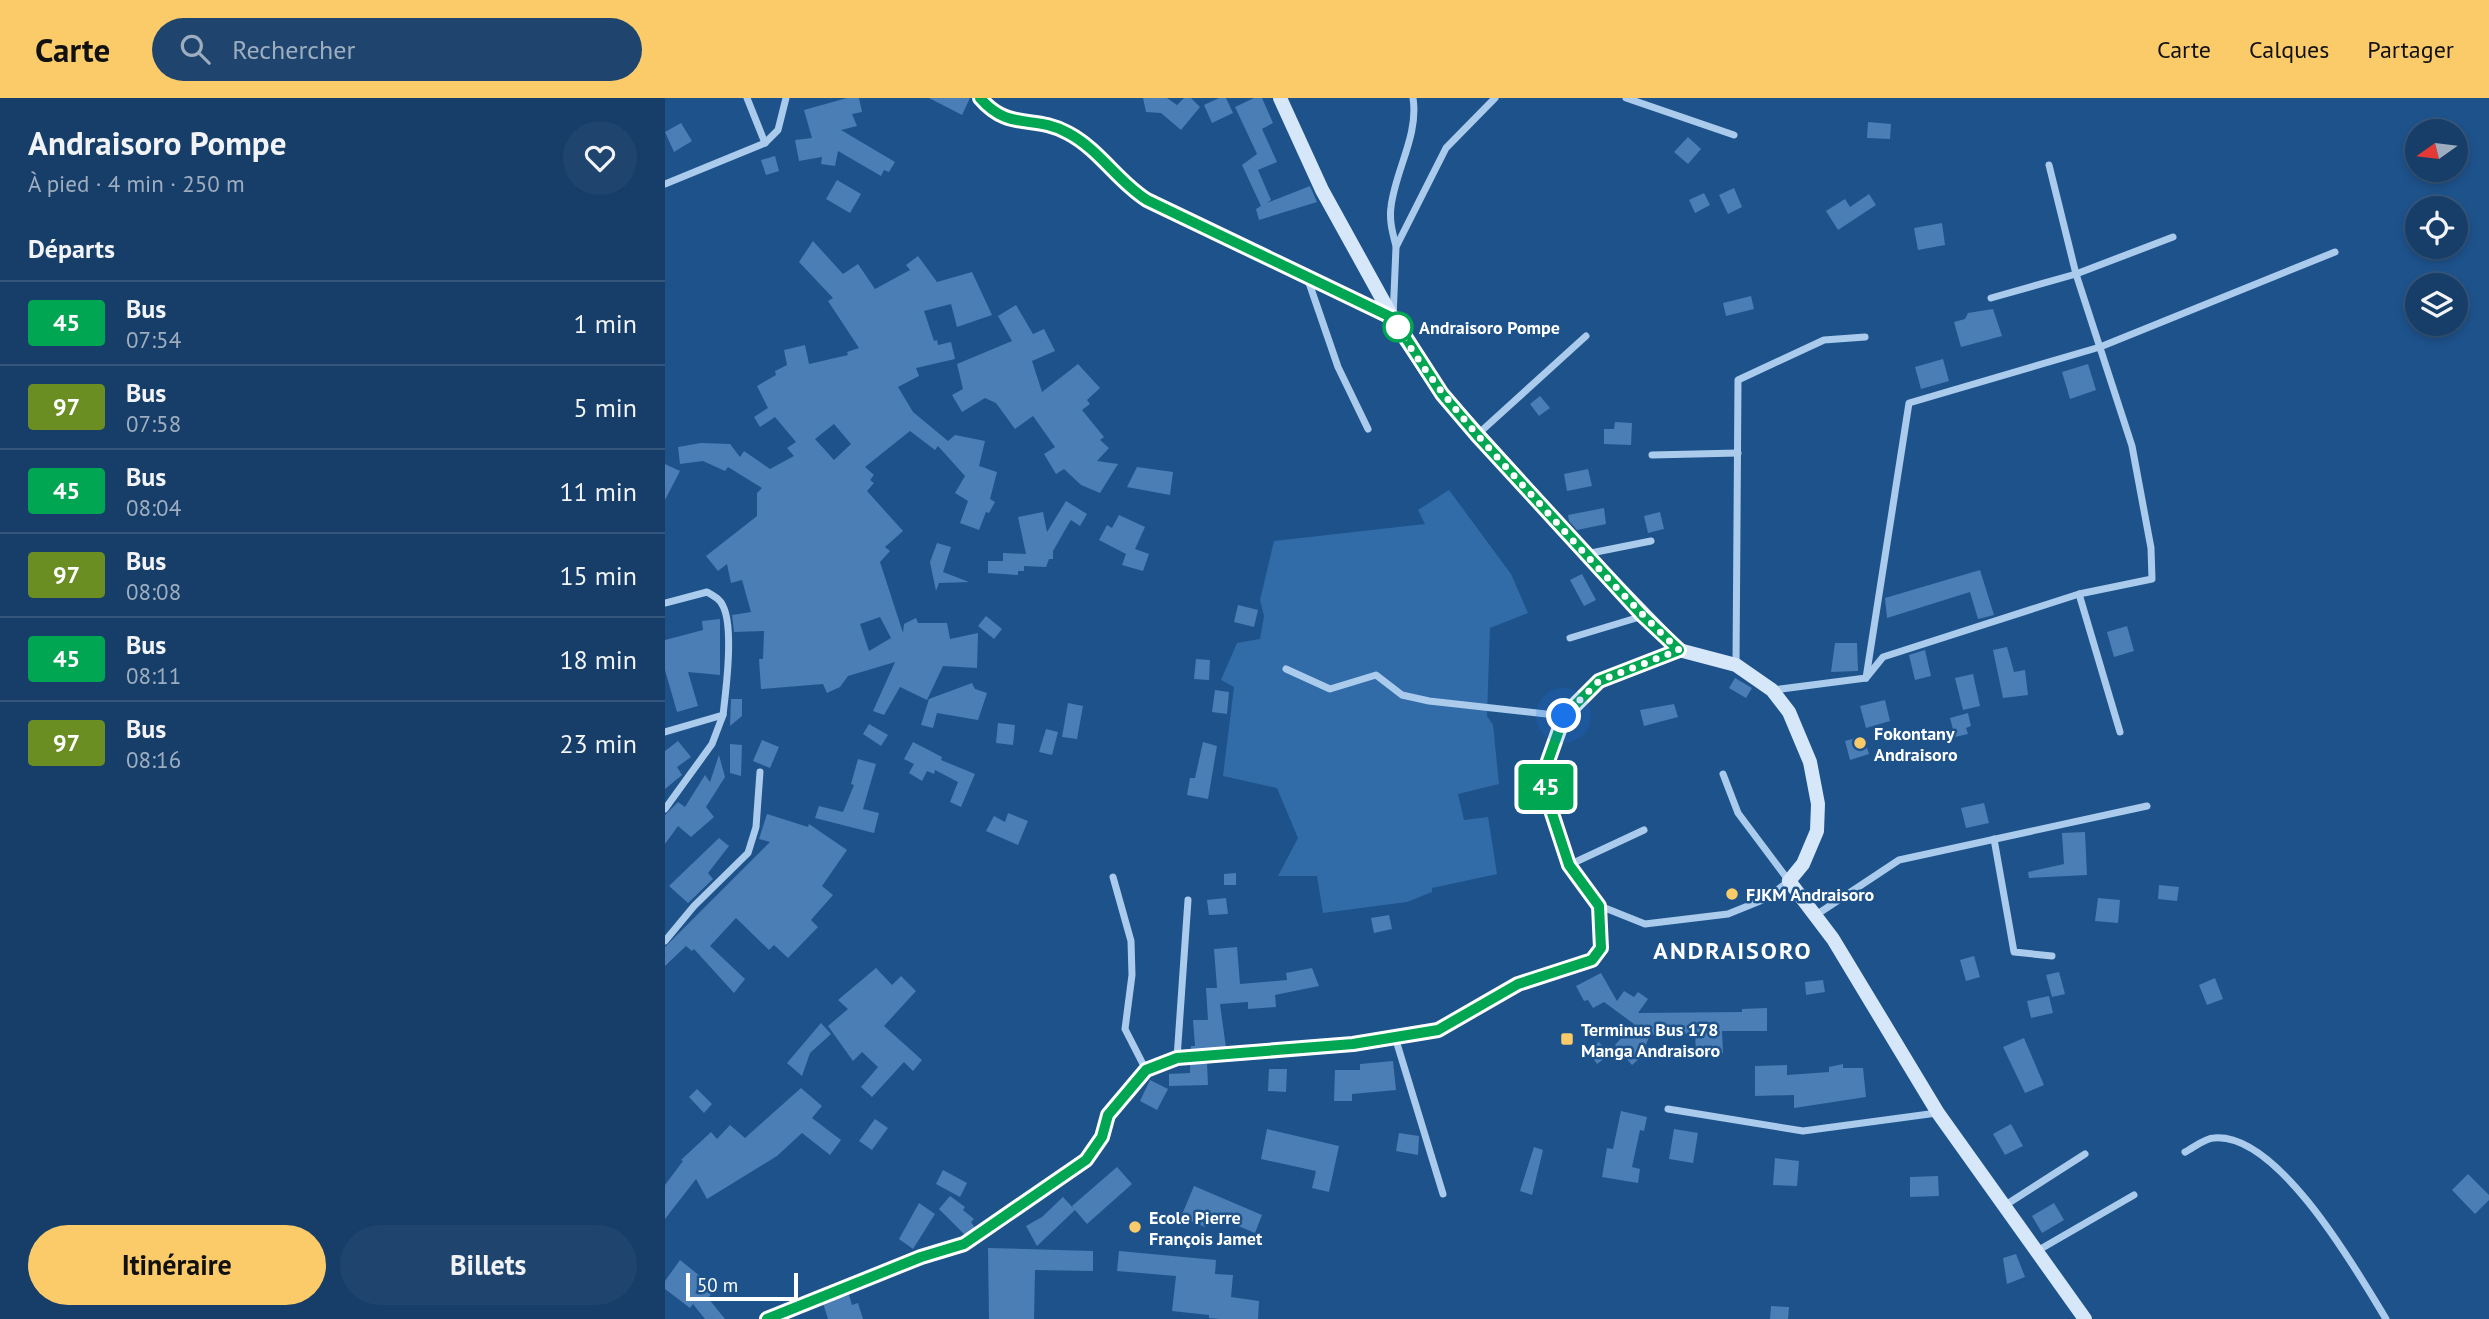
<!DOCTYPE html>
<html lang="fr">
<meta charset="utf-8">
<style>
:root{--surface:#163e68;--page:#1f456e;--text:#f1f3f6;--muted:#9eaec0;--line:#35577c;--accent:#fbcb69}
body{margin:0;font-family:"PT Sans",sans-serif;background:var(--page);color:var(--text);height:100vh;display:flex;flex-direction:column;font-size:26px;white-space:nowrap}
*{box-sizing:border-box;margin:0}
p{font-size:23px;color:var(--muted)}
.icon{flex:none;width:38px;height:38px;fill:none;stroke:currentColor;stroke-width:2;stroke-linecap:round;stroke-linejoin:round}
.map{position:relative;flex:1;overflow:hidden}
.sheet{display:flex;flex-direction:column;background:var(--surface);width:665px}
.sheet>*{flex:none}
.badge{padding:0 14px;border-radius:5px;font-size:24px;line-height:46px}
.needle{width:46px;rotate:256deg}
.fabs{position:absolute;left:1740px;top:21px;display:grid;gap:14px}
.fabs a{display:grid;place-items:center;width:63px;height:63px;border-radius:50%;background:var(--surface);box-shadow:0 4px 10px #0003,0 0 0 2px var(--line);font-size:35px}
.scale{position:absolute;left:21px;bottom:18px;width:112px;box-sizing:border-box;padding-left:7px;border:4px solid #fff;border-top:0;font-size:19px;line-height:24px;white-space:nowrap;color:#fff;-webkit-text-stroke:5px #1e528b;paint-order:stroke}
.you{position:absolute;width:35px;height:35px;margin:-18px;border:5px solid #fff;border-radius:50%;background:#1a73e8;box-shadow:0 0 0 10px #1a73e833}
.map>.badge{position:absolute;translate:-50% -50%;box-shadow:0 0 0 4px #fff}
h2{padding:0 28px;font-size:26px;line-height:63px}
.round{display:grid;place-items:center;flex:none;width:74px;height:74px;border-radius:37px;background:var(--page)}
.headline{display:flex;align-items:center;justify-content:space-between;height:119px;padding:0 28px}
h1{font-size:33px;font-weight:700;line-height:52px}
.primary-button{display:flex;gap:14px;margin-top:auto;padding:14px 28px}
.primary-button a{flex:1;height:80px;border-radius:42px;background:var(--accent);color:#111;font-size:28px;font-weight:700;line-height:80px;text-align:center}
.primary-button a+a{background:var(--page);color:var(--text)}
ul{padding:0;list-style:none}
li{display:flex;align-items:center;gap:21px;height:84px;padding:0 28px;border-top:2px solid var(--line)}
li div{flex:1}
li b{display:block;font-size:26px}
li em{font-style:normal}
li .badge{min-width:77px;font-weight:700;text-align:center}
header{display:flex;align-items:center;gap:42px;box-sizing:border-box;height:98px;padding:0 35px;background:var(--accent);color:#111}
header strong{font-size:33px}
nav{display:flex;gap:38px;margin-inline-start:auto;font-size:24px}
.search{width:490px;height:63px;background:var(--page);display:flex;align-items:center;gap:18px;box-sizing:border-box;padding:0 24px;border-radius:38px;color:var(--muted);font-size:26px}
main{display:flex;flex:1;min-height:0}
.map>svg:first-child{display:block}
</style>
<header>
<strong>Carte</strong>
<div class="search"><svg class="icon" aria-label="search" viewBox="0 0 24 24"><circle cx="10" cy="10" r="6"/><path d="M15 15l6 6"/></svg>Rechercher</div>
<nav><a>Carte</a><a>Calques</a><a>Partager</a></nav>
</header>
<main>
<section class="sheet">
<div class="headline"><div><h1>Andraisoro Pompe</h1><p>À pied · 4 min · 250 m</p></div><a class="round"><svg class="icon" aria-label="heart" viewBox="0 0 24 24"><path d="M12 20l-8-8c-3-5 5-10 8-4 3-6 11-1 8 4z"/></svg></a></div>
<h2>Départs</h2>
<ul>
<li><span class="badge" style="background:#00a651;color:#fff">45</span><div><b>Bus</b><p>07:54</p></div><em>1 min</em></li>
<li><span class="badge" style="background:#6b8e23;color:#fff">97</span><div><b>Bus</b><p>07:58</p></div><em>5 min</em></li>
<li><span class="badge" style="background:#00a651;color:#fff">45</span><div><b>Bus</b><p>08:04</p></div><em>11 min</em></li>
<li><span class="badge" style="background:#6b8e23;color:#fff">97</span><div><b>Bus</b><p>08:08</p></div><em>15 min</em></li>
<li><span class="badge" style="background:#00a651;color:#fff">45</span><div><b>Bus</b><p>08:11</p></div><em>18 min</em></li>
<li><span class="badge" style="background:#6b8e23;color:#fff">97</span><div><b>Bus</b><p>08:16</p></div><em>23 min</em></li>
</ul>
<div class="primary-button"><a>Itinéraire</a><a>Billets</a></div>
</section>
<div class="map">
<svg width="1824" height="1221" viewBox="0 0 1824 1221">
<rect width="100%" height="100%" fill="#1e528b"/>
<polygon fill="#316ca9" points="784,392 846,476 863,515 825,530 822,618 828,627 834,686 793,696 799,722 823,719 832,776 767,790 767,794 742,804 658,815 652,778 613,778 633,740 612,690 558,678 569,589 556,582 572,545 595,541 599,518 595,502 609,443 760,426 753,412"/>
<g fill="#4a7eb5" fill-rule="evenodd">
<polygon points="182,0 194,0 197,14 187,16 192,28 176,32 230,64 224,74 219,72 216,78 173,53 170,68 156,66 157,59 134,63 130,42 147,40 139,12"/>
<polygon points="264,0 305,0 297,17"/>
<polygon points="478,0 502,0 512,7 519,0 526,0 535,9 516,32 496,15 481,14"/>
<polygon points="554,0 561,0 568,15 547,25 539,7"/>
<polygon points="589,0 597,0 608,25 597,31 612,64 593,72 606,102 602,105 645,88 652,104 594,122 591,111 596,108 577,67 592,56 570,9"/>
<polygon points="1203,24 1226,26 1225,41 1202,40"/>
<polygon points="16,25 27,43 9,54 0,34"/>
<polygon points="1023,39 1036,51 1023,66 1009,54"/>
<polygon points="110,58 114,73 101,77 96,62"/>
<polygon points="172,82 196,96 185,115 161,101"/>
<polygon points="1069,90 1077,109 1063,116 1054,97"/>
<polygon points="1039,95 1045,107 1030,115 1024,102"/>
<polygon points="1204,96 1211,107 1173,132 1161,113 1180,101 1185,109"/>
<polygon points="1277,125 1280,147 1253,152 1249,130"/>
<path d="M148,143L178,176L193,166L210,191L245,172L241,167L253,158L272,184L307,174L327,217L292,229L286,206L259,213L269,243L272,242L273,247L286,244L290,261L251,270L254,278L233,289L248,314L283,343L290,337L320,343L314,368L332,374L325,401L330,404L324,415L321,414L314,432L295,425L303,403L290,395L300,378L273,348L270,352L245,333L200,369L209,377L205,382L209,385L202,393L238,433L220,449L225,453L215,464L238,535L239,526L251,520L253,525H282L285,541L313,535L312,570L278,568L262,602L235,589L219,617L208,613L230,564L183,578L175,589L162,595L158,586L96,591L94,561H98L99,533L69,534L67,517L86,514L77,482L66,485L62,466L53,473L41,458L92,418V395L97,390L63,369L60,373L38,363L15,366L13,349L36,345L65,346L75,359L79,353L105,371L129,358L122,350L131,344L110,319L95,329L89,319L103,310L92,288L111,277L110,273L122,267L119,252L140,247L144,266L183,257L182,254L194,250L163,203L168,200L134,164ZM169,326L186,346L169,362L150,341ZM215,519L226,540L204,553L195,526Z"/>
<polygon points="1086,198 1089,211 1061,218 1058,205"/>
<polygon points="351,207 368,236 379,231 390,253 367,263 377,294 413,266 435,290 422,302 425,306 417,312 439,339 435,342 444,350 432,363 453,366 435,395 416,387 399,371 391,376 379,356 390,349 368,318 350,331 331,305 320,300 297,314 287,297 298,291 292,266 347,243 333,218"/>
<polygon points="1328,211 1337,238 1296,249 1289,224 1300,221 1303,215"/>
<polygon points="1278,261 1284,283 1256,291 1250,269"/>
<polygon points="1423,266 1431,292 1405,301 1397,274"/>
<polygon points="875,298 885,310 874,318 865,306"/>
<polygon points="950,324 967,325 966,347 939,346 939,331 949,331"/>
<polygon points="0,366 15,373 0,402"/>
<polygon points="472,369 508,374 505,397 462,389"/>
<polygon points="923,371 927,388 902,393 899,376"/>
<polygon points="401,403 422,416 415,428 406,422 404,425 388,453 388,461 384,461 381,469 359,468 359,473 353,473 353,477 323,475 323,463 338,463 338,455 361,456 353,419 378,414 382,434"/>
<polygon points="939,410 941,426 912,432 904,423 903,417"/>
<polygon points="995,414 999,431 983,435 979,418"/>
<polygon points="454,417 480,429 470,451 484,456 478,473 457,467 461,456 434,442 442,427 447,430"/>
<polygon points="272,445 286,449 278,474 304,484 274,485 271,493 265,464"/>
<polygon points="1315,472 1329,517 1313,521 1305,494 1222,520 1220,500"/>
<polygon points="917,476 931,502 919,508 905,482"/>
<polygon points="573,507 593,512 589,529 569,524"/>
<polygon points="321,518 337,531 329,541 313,528"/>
<polygon points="55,521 55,577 23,574 33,608 12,614 0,572 0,542 38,532 37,523"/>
<polygon points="1462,528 1469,553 1449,559 1442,534"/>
<polygon points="1170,545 1192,545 1193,573 1166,574"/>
<polygon points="1342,549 1349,574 1360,572 1363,597 1338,600 1328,552"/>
<polygon points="1260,552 1266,578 1250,582 1244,557"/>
<polygon points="531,561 545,562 544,582 529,581"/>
<polygon points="1308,576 1315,608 1298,612 1290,580"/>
<polygon points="1070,580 1087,590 1081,600 1064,590"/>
<polygon points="307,585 310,591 322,595 313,622 272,615 268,630 256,627 264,601"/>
<polygon points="550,592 564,594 562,616 547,614"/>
<polygon points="66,601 77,601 77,618 65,628"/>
<polygon points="1220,602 1225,623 1201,630 1195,608"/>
<polygon points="403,605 418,608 412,641 397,639"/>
<polygon points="1009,606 1013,619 979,628 975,612"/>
<polygon points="1303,615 1306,628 1301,630 1303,636 1290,639 1285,620"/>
<polygon points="333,625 350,627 348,647 331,645"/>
<polygon points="204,626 223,637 216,648 198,636"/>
<polygon points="381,631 393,634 387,657 374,654"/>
<polygon points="1198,638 1204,656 1185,662 1180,643"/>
<polygon points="97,642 114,649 105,670 88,663"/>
<polygon points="13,643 26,659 12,669 17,677 0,691 0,653"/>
<polygon points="248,644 277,659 276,662 310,676 296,709 285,704 293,684 270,672 269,676 262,673 257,683 244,675 249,666 239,661"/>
<polygon points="538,644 552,648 543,701 522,697 525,680 530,680"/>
<polygon points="65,646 77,647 76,678 65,675"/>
<polygon points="54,657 60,679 41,709 49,719 26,739 13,728 0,746 0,717 13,704 20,709 40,677 45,684"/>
<polygon points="193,661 211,666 198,711 214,715 209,735 150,720 154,708 178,714 189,687 186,686"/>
<polygon points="1319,705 1324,725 1301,730 1296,710"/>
<polygon points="343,715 363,723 353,747 321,733 329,718 340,724"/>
<polygon points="102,716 143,729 144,726 182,752 157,788 168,797 146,822 153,829 123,860 109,847 104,852 71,820 45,848 80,881 69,895 29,851 27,853 21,848 0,868 0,849 105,744 94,741"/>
<polygon points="1420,734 1422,777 1364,780 1363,774 1399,766 1397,735"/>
<polygon points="54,740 64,748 43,775 48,781 23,805 4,788"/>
<polygon points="571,775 571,787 559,787 559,776"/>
<polygon points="1494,787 1514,789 1512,803 1493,801"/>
<polygon points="561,800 563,816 544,817 542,802"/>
<polygon points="1433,800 1455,802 1453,825 1430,823"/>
<polygon points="724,817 727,831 709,835 706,820"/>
<polygon points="572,849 575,886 622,882 621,875 647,870 654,888 610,897 611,909 583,911 583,904 555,906 561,950 526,953 526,948 530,948 528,922 543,922 541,890 552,890 549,851"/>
<polygon points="1309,858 1315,879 1301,883 1295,862"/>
<polygon points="211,870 227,887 236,878 251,893 219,928 257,962 248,973 239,964 207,999 196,989 213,969 197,954 188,963 163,928 183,911 173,902"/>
<polygon points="1394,874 1400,896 1387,899 1381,877"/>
<polygon points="936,875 952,903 959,893 969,899 973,894 983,901 973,915 1077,914 1077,911 1102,910 1102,933 1057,933 1058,955 1031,955 1030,935 985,937 975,960 967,967 950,947 969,926 939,904 928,910 923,902 919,903 911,888"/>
<polygon points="1550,880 1558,901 1542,907 1534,887"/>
<polygon points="1158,882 1160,894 1141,897 1140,884"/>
<polygon points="1384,898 1388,915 1366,920 1362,903"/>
<polygon points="156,925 166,936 145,955 137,978 122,965"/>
<polygon points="1359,940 1379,987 1360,995 1338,949"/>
<polygon points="934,944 944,957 932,966 923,952"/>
<polygon points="728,963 731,992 687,996 687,1003 669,1003 670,972 695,972 695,966"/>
<polygon points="542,964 543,987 504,988 504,976 525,975 525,965"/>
<polygon points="1178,966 1178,970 1198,970 1201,999 1129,1010 1129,997 1090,998 1090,968 1122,967 1122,977 1164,974 1164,969"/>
<polygon points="604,971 622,971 621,994 603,993"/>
<polygon points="485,982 503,991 492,1012 475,1003"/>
<polygon points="136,990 157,1008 147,1020 176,1042 165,1057 137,1035 112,1058 42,1101 31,1081 0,1121 0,1087 18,1063 16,1062 46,1034 52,1041 65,1027 80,1040"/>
<polygon points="32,991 47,1006 39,1015 24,999"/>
<polygon points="956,1013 982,1019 979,1033 975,1032 967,1069 975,1071 973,1085 937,1079 942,1050 948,1051"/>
<polygon points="210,1021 223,1030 207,1052 194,1043"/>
<polygon points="1346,1026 1358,1048 1340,1057 1328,1036"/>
<polygon points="602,1031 674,1048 664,1094 647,1090 651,1073 596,1061"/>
<polygon points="1009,1031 1033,1035 1028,1065 1004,1061"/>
<polygon points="734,1035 754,1038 753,1057 731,1053"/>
<polygon points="869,1049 878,1052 867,1097 855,1093"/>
<polygon points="1110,1060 1134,1063 1132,1088 1108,1087"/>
<polygon points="452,1069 467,1086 422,1126 410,1112 372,1148 361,1128 377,1119 398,1099 409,1111 407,1108"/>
<polygon points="278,1072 302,1085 295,1099 271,1086"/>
<polygon points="1803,1076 1824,1097 1824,1102 1810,1116 1787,1092"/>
<polygon points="1273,1078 1274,1098 1245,1099 1245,1079"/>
<polygon points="529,1088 597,1117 590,1135 545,1116 540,1129 516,1119"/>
<polygon points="285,1098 300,1109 298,1112 309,1121 306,1124 310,1130 300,1137 274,1111"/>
<polygon points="254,1105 270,1116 248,1151 234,1141"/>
<polygon points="1389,1105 1399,1122 1377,1135 1367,1118"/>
<polygon points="323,1150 428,1153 428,1173 370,1172 369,1221 324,1221"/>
<polygon points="454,1153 551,1162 550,1176 568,1177 566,1199 594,1203 593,1221 555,1221 544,1220 544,1217 507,1213 511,1178 452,1173"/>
<polygon points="1351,1156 1360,1179 1342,1186 1338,1160"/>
<polygon points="15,1162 51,1191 43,1200 60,1221 40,1221 28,1206 25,1210 0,1191 0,1183"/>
<polygon points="184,1197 187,1207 193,1205 198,1221 163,1221 158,1205"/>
<polygon points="1106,1208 1124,1209 1123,1221 1105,1221"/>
</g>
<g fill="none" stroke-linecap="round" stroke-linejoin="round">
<g stroke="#aacbec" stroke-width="7">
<polyline points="82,0 100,45"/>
<path d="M315,0C343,32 364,18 399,33C433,47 451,82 482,102L728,220L731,149L781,50L830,0"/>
<polyline points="961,0 1069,37"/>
<polyline points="0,86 100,45 113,32 121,0"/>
<path d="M731,148C728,136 724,123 726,109C730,73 754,37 748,0"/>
<polyline points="642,179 673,269 703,331"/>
<polyline points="1326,200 1411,176 1508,139"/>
<polyline points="813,336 921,238"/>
<polyline points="987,357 1073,355"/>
<polyline points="921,456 986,443"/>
<polyline points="1414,496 1455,634"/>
<path d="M0,505L42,494C49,498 55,501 58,508C69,530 61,592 58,617L0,634"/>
<polyline points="905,540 978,518"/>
<polyline points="1014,552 934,583 899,618 883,663 881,697 904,767 935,808 980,826 1063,816 1100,801 1124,783 1073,715 1058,676"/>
<polyline points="1071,567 1073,282 1159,242 1200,239"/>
<polyline points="621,571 665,591 711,577 737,597 764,603 899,618"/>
<polyline points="1201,580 1218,559 1414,496 1487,481 1486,450 1467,348 1411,176 1384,67"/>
<polyline points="1108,592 1201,580 1244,305 1435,249 1670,154"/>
<polyline points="0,711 47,646 58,617"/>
<polyline points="1329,741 1349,854 1387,858"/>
<polyline points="904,767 979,732"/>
<polyline points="448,779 466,843 467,877 460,931 481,972"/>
<polyline points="1151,817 1234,762 1482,708"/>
<polyline points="0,843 29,808 83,755 91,729 95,674"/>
<polyline points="730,939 778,1096"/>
<polyline points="512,960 523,802"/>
<polyline points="1003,1011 1138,1033 1272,1015"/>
<path d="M1520,1054C1528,1050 1540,1040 1549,1040C1613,1034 1692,1173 1721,1221"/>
<polyline points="1339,1108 1420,1056"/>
<polyline points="1372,1153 1469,1097"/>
<polyline points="102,1221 256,1159 298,1146 421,1062 437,1039 443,1017 481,972 512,960 688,946 773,932 853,886 927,862 936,850 935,808"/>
</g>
<polyline stroke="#d6e7f9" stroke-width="14" points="615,0 657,92 736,235 777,296 921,456 1014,552 1071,567 1107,592 1124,614 1145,664 1153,706 1152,733 1138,766 1124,783 1168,841 1273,1015 1420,1221"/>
</g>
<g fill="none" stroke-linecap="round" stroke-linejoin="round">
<defs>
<path id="line" d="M102,1221L256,1159L299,1146L421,1062L437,1039L443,1017L481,972L512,960L688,946L773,932L853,886L927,862L936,850L934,808L904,767L881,697L883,663L899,618L934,583L1014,552L978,518L812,337L777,296L728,220L482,102C452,83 435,52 403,35C369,16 344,34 315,0"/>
</defs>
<use href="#line" stroke="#fff" stroke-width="16"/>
<use href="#line" stroke="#00a651" stroke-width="10"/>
<path stroke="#fff" stroke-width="7" stroke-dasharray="0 12.6" d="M733,229C771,295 823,349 874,405C919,455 965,506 1014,552L934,583L899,618"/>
</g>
<circle fill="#fff" stroke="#00a651" stroke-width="3.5" cx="733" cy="229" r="14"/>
<g fill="#fbcb69" stroke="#1e528b" stroke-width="2.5">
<circle cx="1195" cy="645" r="7"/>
<circle cx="1067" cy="796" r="7"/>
<rect x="895" y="934" width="14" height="14" rx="3.5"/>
<circle cx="470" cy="1129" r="7"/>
</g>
<g text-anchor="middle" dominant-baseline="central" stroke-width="5" stroke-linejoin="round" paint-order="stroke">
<g font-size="18" font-weight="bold" fill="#fff" stroke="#1e528b" text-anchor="start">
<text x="754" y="229">Andraisoro Pompe</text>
</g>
<g font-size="18" font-weight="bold" fill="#fff" stroke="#1e528b" text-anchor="start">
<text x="1209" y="635">Fokontany<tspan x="1209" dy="21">Andraisoro</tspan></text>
<text x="1081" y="796">FJKM Andraisoro</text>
<text x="916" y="931">Terminus Bus 178<tspan x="916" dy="21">Manga Andraisoro</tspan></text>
<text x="484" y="1119">Ecole Pierre<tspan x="484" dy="21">François Jamet</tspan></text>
</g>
<g font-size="24" font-weight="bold" letter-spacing="2" fill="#fff" stroke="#1e528b">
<text x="1068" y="852">ANDRAISORO</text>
</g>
</g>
</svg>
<div class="fabs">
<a><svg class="needle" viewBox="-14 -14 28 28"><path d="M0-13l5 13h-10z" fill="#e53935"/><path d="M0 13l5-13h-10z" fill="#9eaec0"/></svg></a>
<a><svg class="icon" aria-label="locate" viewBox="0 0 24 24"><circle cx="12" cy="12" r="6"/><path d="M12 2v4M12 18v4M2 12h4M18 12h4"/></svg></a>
<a><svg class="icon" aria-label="layers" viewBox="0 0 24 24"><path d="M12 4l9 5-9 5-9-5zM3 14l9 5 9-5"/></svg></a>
</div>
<div class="scale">50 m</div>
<div class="you" style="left:899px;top:618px"></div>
<b class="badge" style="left:881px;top:689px;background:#00a651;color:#fff">45</b>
</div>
</main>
